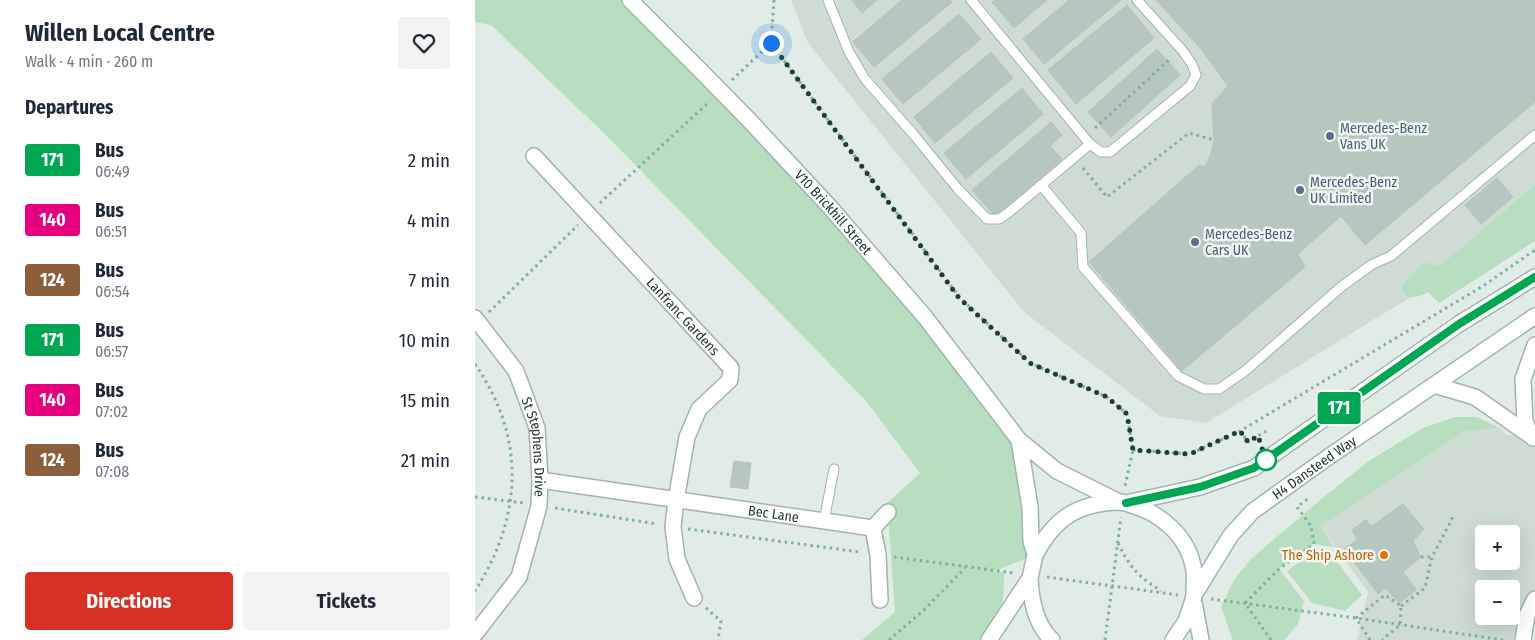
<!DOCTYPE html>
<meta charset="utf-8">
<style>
:root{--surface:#fff;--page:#f2f2f3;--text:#1f2937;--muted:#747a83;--accent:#d93025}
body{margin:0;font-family:"Fira Sans Condensed",sans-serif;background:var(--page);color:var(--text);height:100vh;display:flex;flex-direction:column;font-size:19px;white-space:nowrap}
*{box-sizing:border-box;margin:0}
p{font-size:16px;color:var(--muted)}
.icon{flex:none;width:28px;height:28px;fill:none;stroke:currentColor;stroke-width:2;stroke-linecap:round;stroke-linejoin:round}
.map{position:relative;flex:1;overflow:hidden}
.sheet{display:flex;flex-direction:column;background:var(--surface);width:475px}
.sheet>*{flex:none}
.badge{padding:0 10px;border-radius:4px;font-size:18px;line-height:32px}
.controls{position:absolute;left:1000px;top:525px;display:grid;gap:10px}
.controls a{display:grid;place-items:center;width:45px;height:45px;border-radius:5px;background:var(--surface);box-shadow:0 5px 20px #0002;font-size:25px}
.you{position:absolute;width:25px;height:25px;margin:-12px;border:4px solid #fff;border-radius:50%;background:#1a73e8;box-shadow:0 0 0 8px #1a73e833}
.map>.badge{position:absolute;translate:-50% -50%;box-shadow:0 0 0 2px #fff}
h2{padding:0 25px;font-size:19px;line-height:45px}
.round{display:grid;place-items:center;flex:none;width:52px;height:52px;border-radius:5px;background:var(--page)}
.overview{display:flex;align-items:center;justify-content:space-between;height:85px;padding:0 25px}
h1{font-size:24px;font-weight:700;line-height:38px}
.primary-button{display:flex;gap:10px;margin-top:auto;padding:10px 25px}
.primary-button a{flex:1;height:58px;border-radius:5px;background:var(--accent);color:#fff;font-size:20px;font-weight:700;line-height:58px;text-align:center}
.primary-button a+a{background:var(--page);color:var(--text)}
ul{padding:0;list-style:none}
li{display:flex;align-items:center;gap:15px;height:60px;padding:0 25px}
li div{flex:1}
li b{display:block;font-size:19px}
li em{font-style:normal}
li .badge{min-width:55px;font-weight:700;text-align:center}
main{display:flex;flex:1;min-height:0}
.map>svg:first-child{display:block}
</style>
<main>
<section class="sheet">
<div class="overview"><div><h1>Willen Local Centre</h1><p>Walk · 4 min · 260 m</p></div><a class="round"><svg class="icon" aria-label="heart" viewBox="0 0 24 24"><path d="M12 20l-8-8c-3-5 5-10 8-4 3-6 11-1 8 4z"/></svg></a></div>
<h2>Departures</h2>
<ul>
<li><span class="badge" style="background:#00a651;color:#fff">171</span><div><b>Bus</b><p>06:49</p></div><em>2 min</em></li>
<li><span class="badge" style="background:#e6007e;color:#fff">140</span><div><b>Bus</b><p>06:51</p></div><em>4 min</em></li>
<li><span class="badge" style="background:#8b5e3c;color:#fff">124</span><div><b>Bus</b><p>06:54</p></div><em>7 min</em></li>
<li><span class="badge" style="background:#00a651;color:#fff">171</span><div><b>Bus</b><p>06:57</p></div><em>10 min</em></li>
<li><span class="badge" style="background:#e6007e;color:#fff">140</span><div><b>Bus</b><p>07:02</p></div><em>15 min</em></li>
<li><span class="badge" style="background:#8b5e3c;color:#fff">124</span><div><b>Bus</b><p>07:08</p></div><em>21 min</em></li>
</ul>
<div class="primary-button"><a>Directions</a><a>Tickets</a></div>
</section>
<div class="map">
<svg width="1060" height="640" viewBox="0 0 1060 640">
<rect width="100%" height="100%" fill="#e0ece5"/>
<g fill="#cedcd4" fill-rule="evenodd">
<polygon points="316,0 1060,0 1060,223 898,320 731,423 685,416 549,312 333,43"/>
<path d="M1025,428L1032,436L1060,429V599L1043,631L1040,640H882L893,592L845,526L991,431ZM1009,534H1036V561H1009ZM1009,589H1036V616H1009Z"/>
</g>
<g fill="#b7debf">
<path d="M0,0H155L354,206L544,440L560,555L519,571L529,573C529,605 528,616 506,640H387L420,612L413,512L410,505L445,473L392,402L130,134L16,25L0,22Z"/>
<path d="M1060,185V241L964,303L953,292C944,298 928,301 927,286L949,262L964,267Z"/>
<polygon points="980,417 1002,417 1025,428 991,431 845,526 859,547 838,544 804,569 829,601 823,624 809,640 758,640 746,607 759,580 776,559 844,501 894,461 948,428"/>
<polygon points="842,549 854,551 887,595 870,611 837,603 812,571"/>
</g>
<g fill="#b5c7be" stroke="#b2c6bc">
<polygon points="377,0 402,0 387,13"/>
<polygon points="427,0 475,0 477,2 399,67 378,42"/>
<polygon points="520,0 572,0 539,28 517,2"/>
<polygon points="594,0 646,0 569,64 548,39"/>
<polygon points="681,0 1060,0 1060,102 890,245 866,216 823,254 830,267 707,371 614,262 724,165 730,167 736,154 739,140 737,104 753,86 725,48"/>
<polygon points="652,5 679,38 601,104 573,70"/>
<polygon points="484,14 506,39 428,104 407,79"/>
<polygon points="682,49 705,75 636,137 613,112"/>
<polygon points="516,52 538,78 460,143 439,117"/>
<polygon points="547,88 568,114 491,179 469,153"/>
<polygon points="576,122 587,135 575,146 587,159 520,216 497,190"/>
<polygon points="1022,178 1038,197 1006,224 990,205"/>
<polygon points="259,461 276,463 273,489 255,487"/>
<polygon points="928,504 949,529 938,541 946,557 928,572 941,590 924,603 911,588 903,594 869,549 882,540 877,530 891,520 897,526"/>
</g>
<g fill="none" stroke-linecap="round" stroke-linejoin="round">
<defs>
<g id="lane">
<polyline points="353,0 374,52 390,79 439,135 483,189 512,219 524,219 533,213 615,144"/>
<polyline points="496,0 615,144 626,152 635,152 715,86 721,75 717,64 707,50 662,0"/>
<polyline points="566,185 606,233 608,267 703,376 729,389 744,389 770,371 866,287 896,265 916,256 1060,135"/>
<polyline points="349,521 359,469"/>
</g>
<g id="street">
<path id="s1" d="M59,156L256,368L255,380L224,409L212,437L201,500L198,527L202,559L219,598"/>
<path id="s2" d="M0,318L41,371L62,428L65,480L64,506L44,577L0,634"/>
<polyline points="959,385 1000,397 1056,436"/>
<polyline points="1058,438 1050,422 1048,379 1060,345"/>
<path id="s3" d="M65,480L398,528"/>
<polyline points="405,600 403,555 398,528 413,512"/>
<polyline points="1048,640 1052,615 1060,599"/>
</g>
<g id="secondary">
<polyline points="155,0 224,69"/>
<path id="s4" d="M274,120L354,206L450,317L544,440L582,471L644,502"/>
<polyline points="544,440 555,507 556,541 560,555"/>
<polyline points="651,503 725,487 779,468 984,324 1060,277"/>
<path d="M653,504C685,512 714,536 719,571C720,579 719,587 719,595"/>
<path d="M560,555C579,519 602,503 644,502"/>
<path d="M555,578C556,600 560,624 577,640"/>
<path id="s5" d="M719,595L756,535L778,511L852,458L1060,316"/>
<polyline points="719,602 726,640"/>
<polyline points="514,640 555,578"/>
<polyline points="698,640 711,621 718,600"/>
</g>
</defs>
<use href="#lane" stroke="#a3b4ac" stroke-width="11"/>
<use href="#street" stroke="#a3b4ac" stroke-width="18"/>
<use href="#secondary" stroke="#9eb8ad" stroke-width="18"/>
<g stroke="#7eb19d" stroke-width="3" stroke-dasharray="2.5 4" stroke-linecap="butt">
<polyline points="299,0 296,43 485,298 555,363 632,397 652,414 658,450 650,486"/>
<polyline points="257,80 296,43"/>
<polyline points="620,128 696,58"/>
<polyline points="608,168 632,197 714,133 739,140"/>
<polyline points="125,203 234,102"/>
<polyline points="14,312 103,225"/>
<path d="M0,364C51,438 48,516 0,591"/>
<polyline points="765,431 773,442 793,430"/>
<polyline points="658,450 715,454 765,431 1008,286 1060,250"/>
<polyline points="0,497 49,503"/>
<polyline points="80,508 182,524"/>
<polyline points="213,529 385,552"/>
<path d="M643,543C655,568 663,576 686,591"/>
<polyline points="419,557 539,573"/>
<polyline points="946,557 957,557"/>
<polyline points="572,577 703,595"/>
<polyline points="736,599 881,618 1028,640"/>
<polyline points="926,606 950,588 957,557 978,517"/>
<polyline points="231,608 246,621 243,640"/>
<polyline points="414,640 450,609 490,568"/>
<polyline points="630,640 646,517"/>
<polyline points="796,640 770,603 804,569 839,544 836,526 822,507 835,497"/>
<polyline points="895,640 881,618 910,595 926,606 925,625 907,640"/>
</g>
<use href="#lane" stroke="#fff" stroke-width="9"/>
<use href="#street" stroke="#fff" stroke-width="15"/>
<use href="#secondary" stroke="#fff" stroke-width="15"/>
<defs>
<g id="secondary-bridge">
<polyline points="224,69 274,120"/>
<polyline points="644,502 651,503"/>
<polyline points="555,578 560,555"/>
<polyline points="718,600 719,595"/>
</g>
</defs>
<use href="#secondary-bridge" stroke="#9eb8ad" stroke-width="18" stroke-linecap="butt"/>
<use href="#secondary-bridge" stroke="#fff" stroke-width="15"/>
</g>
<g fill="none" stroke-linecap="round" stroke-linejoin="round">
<defs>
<polyline id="line" points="651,503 725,487 779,468 984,324 1060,277"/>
</defs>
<use href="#line" stroke="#fff" stroke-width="11"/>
<use href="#line" stroke="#00a651" stroke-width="8"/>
<polyline stroke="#203d33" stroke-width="5" stroke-dasharray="0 9" points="296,43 484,298 555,363 632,397 652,414 658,450 715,454 765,431 773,442 783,436 791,460"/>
</g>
<g fill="#5c6f8a" stroke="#f0f8f4" stroke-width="2">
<circle cx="855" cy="136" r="5"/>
<circle cx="825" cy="190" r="5"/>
<circle cx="720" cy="242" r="5"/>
</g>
<circle fill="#fff" stroke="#00a651" stroke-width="2.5" cx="791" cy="460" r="10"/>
<circle fill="#e8710a" stroke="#f0f8f4" stroke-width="2" cx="909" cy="555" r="5"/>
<g text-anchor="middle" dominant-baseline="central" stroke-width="5" stroke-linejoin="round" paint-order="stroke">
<g font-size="14" fill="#4e5e75" stroke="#f0f8f4" text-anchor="start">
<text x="865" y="128">Mercedes-Benz<tspan x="865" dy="16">Vans UK</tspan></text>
<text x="835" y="182">Mercedes-Benz<tspan x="835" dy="16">UK Limited</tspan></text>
<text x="730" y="234">Mercedes-Benz<tspan x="730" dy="16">Cars UK</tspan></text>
</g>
<g font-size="14" fill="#203d33" stroke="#f0f8f4">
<text stroke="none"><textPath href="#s4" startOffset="125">V10 Brickhill Street</textPath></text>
<text stroke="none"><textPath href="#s1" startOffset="219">Lanfranc Gardens</textPath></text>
<text stroke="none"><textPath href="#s2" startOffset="146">St Stephens Drive</textPath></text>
<text stroke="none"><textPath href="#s5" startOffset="178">H4 Dansteed Way</textPath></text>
<text stroke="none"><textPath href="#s3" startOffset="236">Bec Lane</textPath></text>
</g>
<g font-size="14" fill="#c56008" stroke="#f0f8f4" text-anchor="end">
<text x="899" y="555">The Ship Ashore</text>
</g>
</g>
</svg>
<div class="controls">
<a>+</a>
<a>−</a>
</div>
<div class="you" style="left:296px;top:43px"></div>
<b class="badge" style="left:864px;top:408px;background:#00a651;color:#fff">171</b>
</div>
</main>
